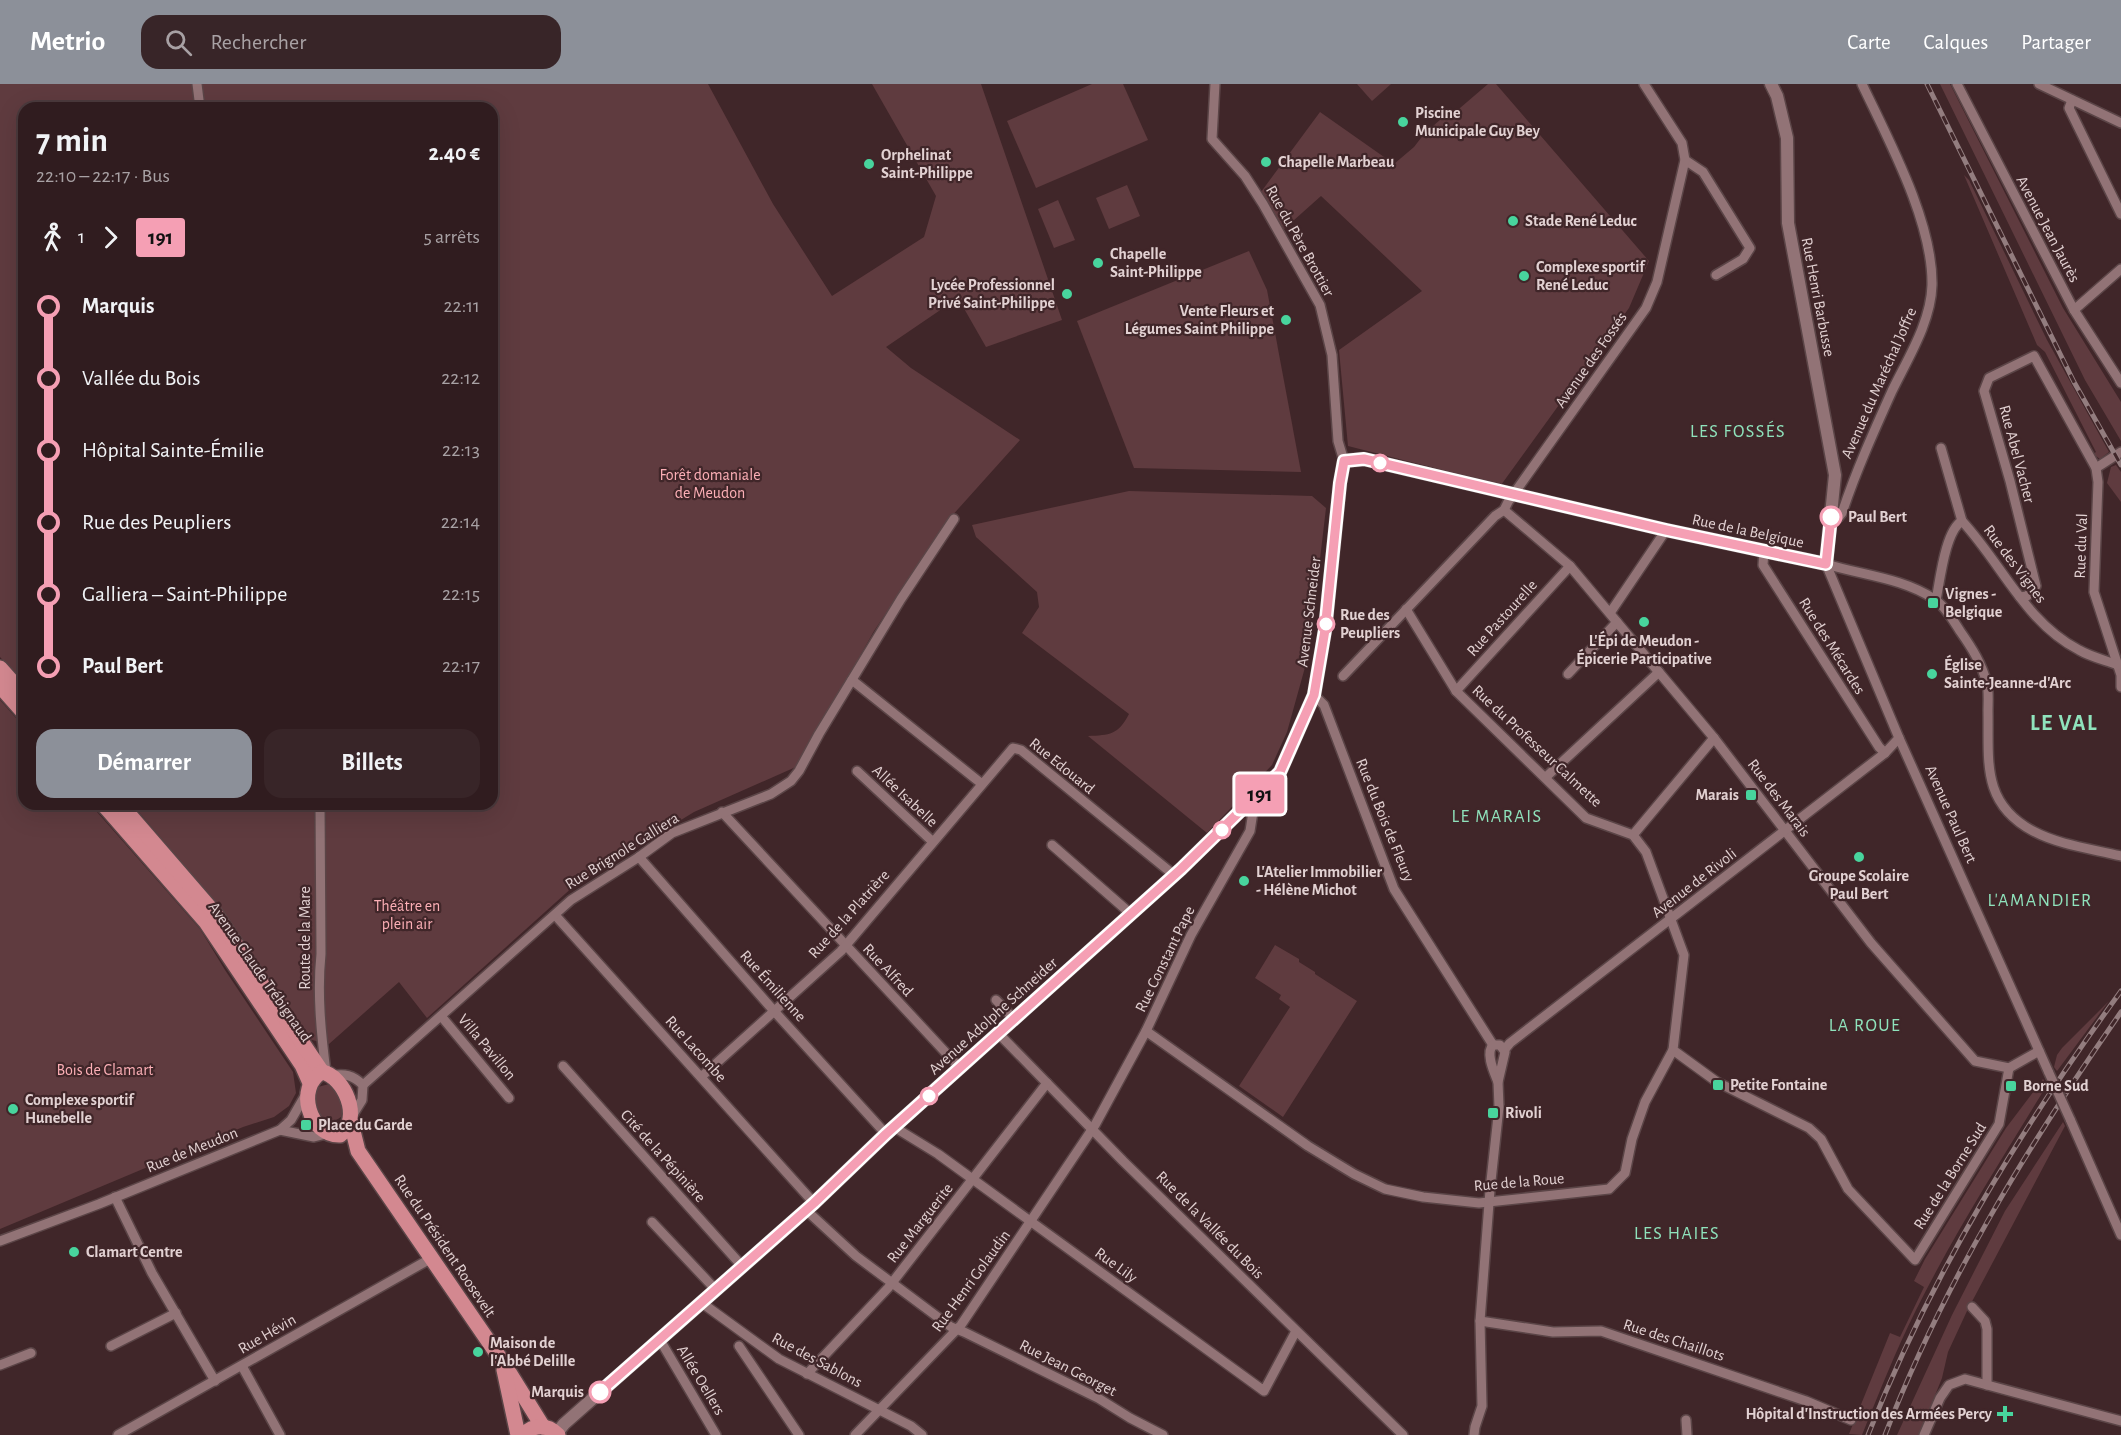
<!DOCTYPE html>
<html lang="fr">
<meta charset="utf-8">
<style>
:root{--surface:#301c1f;--page:#382528;--text:#f1f3f6;--muted:#a8a1a4;--line:#4b3a3d;--accent:#8c9099}
body{margin:0;font-family:"Alegreya Sans",sans-serif;background:var(--page);color:var(--text);height:100vh;display:flex;flex-direction:column;font-size:22px;white-space:nowrap}
*{box-sizing:border-box;margin:0}
p{font-size:20px;color:var(--muted)}
.icon{flex:none;width:33px;height:33px;fill:none;stroke:currentColor;stroke-width:2;stroke-linecap:round;stroke-linejoin:round}
.map{position:relative;flex:1;overflow:hidden}
.side{position:absolute;left:18px;top:18px;width:480px;height:708px;display:flex;flex-direction:column;background:var(--surface);border-radius:18px;box-shadow:0 6px 24px #0002,0 0 0 2px var(--line)}
.side>*{flex:none}
.badge{padding:0 12px;border-radius:4px;font-size:21px;line-height:39px}
.map>.badge{position:absolute;translate:-50% -50%;box-shadow:0 0 0 3px #fff}
.legs{display:flex;align-items:center;gap:9px;height:66px;padding:0 18px;font-size:20px}
.legs p{margin-inline-start:auto}
.summary{display:flex;align-items:center;justify-content:space-between;height:102px;padding:0 18px}
h1{font-size:33px;font-weight:600;line-height:45px}
.primary-button{display:flex;gap:12px;margin-top:auto;padding:12px 18px}
.primary-button a{flex:1;height:69px;border-radius:18px;background:var(--accent);color:#fff;font-size:24px;font-weight:600;line-height:69px;text-align:center}
.primary-button a+a{background:var(--page);color:var(--text)}
ul{padding:0 18px;list-style:none}
li{display:flex;align-items:center;gap:21px;height:72px;font-size:22px}
li i{display:grid;place-items:center;width:9px;height:100%;margin:0 8px;background:currentColor}
li i::after{content:'';width:15px;height:15px;margin:-8px;border:4px solid;border-radius:50%;background:var(--surface)}
li p{margin-inline-start:auto}
li:first-child i{background:linear-gradient(#0000 50%,currentColor 0)}
li:last-child i{background:linear-gradient(currentColor 50%,#0000 0)}
header{display:flex;align-items:center;gap:36px;box-sizing:border-box;height:84px;padding:0 30px;background:var(--accent);color:#fff}
header strong{font-size:28px}
nav{display:flex;gap:33px;margin-inline-start:auto;font-size:21px}
.search{width:420px;height:54px;background:var(--page);display:flex;align-items:center;gap:15px;box-sizing:border-box;padding:0 21px;border-radius:18px;color:var(--muted);font-size:22px}
.map>svg:first-child{display:block}
</style>
<header>
<strong>Metrio</strong>
<div class="search"><svg class="icon" aria-label="search" viewBox="0 0 24 24"><circle cx="10" cy="10" r="6"/><path d="M15 15l6 6"/></svg>Rechercher</div>
<nav><a>Carte</a><a>Calques</a><a>Partager</a></nav>
</header>
<div class="map">
<svg width="2121" height="1351" viewBox="0 0 2121 1351">
<rect width="100%" height="100%" fill="#402629"/>
<g fill="#5f3b3f">
<polygon points="0,0 708,0 773,120 832,212 924,153 936,112 872,0 981,0 1062,236 986,263 958,214 886,263 911,284 1020,356 950,434 874,547 798,682 694,728 575,801 427,934 399,898 329,960 308,955 222,826 132,720 492,720 492,24 24,24 24,600 0,573"/>
<polygon points="1092,0 1123,0 1148,56 1036,104 1007,37"/>
<polygon points="1357,0 1391,0 1372,17"/>
<polygon points="1488,0 1496,0 1649,177 1629,224 1501,401 1348,362 1339,266 1422,207 1321,112 1284,145 1261,108 1320,28 1394,80 1414,63 1424,50 1441,35 1453,30"/>
<polygon points="1940,0 1950,0 2063,224 2121,318 2121,357 2085,296"/>
<polygon points="1964,91 1969,96 2047,256 2109,368 2100,375 2093,370 2096,368 2045,268 2037,261"/>
<polygon points="1127,101 1140,132 1109,145 1096,114"/>
<polygon points="1058,116 1075,156 1054,164 1038,125"/>
<polygon points="1249,167 1267,206 1301,388 1134,384 1077,237"/>
<polygon points="2116,381 2121,388 2121,418 2107,399 2111,383"/>
<path d="M1129,407L1312,412L1326,424L1309,569L1287,648L1272,681L1207,749L1088,652C1110,651 1118,651 1129,630L1022,549L1039,523L1037,508L976,453L972,441Z"/>
<polygon points="0,616 24,643 24,720 90,720 200,845 225,886 293,988 296,1009 289,1022 274,1033 243,1043 0,1145"/>
<polygon points="1275,861 1299,875 1299,878 1315,888 1315,890 1357,917 1283,1033 1239,1002 1290,923 1279,915 1281,911 1255,894"/>
<polygon points="2109,917 2057,987 2054,983 2057,971 2062,964"/>
<path d="M2043,995L2047,1001C2002,1075 1955,1148 1916,1226C1896,1266 1879,1309 1862,1351L1849,1350L1890,1249L1900,1253L1924,1203L1914,1197L1925,1175L2006,1044Z"/>
<path d="M329,1000C339,1008 346,1021 341,1033C322,1048 309,1017 318,1003Z"/>
<polygon points="2063,1038 2065,1042 1967,1227 1948,1268 1942,1294 1919,1351 1897,1351 1952,1231 2005,1127"/>
</g>
<g fill="none" stroke-linecap="round" stroke-linejoin="round">
<defs>
<g id="minor">
<polyline points="197,0 200,24"/>
<polyline points="1215,0 1212,55 1245,92 1263,120 1320,221 1332,271 1338,357 1344,377"/>
<polyline points="1957,0 2074,226 2121,299"/>
<polyline points="2039,0 2121,39"/>
<polyline points="2072,16 2069,24 2121,130"/>
<polyline points="1685,76 1703,88 1750,164 1743,175 1716,191"/>
<polyline points="2074,226 2121,185"/>
<polyline points="1941,364 1962,437"/>
<polyline points="2096,384 2121,368"/>
<polyline points="1504,426 1570,482 1714,654 1871,859 1975,977 2009,984 2039,967"/>
<path d="M1831,433L1838,434L1842,429C1856,387 1874,347 1892,307C1908,274 1931,238 1932,201C1933,138 1889,57 1862,0"/>
<polyline points="1764,467 1763,481 1879,663 1885,669"/>
<polyline points="1826,480 1899,654 2049,989"/>
<path d="M1826,480C1861,491 1903,494 1934,515C1945,522 1953,536 1960,547C1972,564 1982,580 1987,600C1989,608 1988,618 1988,627C1989,677 1981,719 2033,747C2059,761 2093,765 2121,772"/>
<polyline points="2020,513 2027,512 2036,502 2010,397 1984,307 1989,294 2034,272 2096,384 2098,398 2094,508 2121,591 2121,603"/>
<path d="M1936,516C1940,497 1945,447 1962,437C2002,480 2025,538 2079,566C2091,573 2105,576 2118,581"/>
<polyline points="1406,525 1456,607 1586,734 1633,751 1646,768 1684,871 1673,966 1717,998 1809,1044 1821,1055 1848,1105 1915,1176 1999,1040 2009,984"/>
<polyline points="1610,529 1666,446"/>
<polyline points="1568,590 1617,538"/>
<polyline points="1343,592 1495,432 1504,426 1508,418 1646,224 1657,198 1685,76 1682,59 1644,0"/>
<polyline points="852,596 982,700"/>
<polyline points="1456,607 1570,482"/>
<polyline points="1314,611 1324,621 1394,805 1493,961"/>
<polyline points="857,687 933,758"/>
<polyline points="1546,693 1659,588"/>
<path d="M320,720L321,870C317,909 321,949 326,988"/>
<polyline points="722,728 960,984"/>
<polyline points="1633,751 1714,654"/>
<polyline points="1052,761 1131,830"/>
<polyline points="639,773 774,927 886,1050"/>
<polyline points="555,831 814,1119"/>
<polyline points="996,916 1014,935"/>
<polyline points="441,932 509,1014"/>
<polyline points="1146,947 1308,1062 1354,1090 1385,1105 1423,1113 1479,1119 1609,1105 1625,1089 1632,1055 1645,1018 1673,966"/>
<polyline points="998,949 1123,1077 1403,1351"/>
<path d="M1493,961C1485,969 1494,988 1498,998"/>
<polyline points="1505,965 1510,959 1885,669 1899,654"/>
<polyline points="563,982 742,1182"/>
<path d="M331,992C344,989 353,991 363,1001L362,1016L352,1032"/>
<polyline points="701,993 841,867 1013,664 1021,666 1174,791"/>
<polyline points="363,1001 571,816 639,773 672,749 771,710 791,697 799,687 819,650 901,515 954,435"/>
<polyline points="2070,1035 2121,1151"/>
<polyline points="894,1043 938,1070 1264,1307 1296,1247"/>
<polyline points="280,1046 314,1053 330,1049"/>
<polyline points="115,1113 152,1189 215,1297"/>
<polyline points="806,1126 856,1172 951,1243 964,1248 1098,1314 1130,1334 1163,1351"/>
<polyline points="652,1138 716,1206"/>
<polyline points="0,1157 99,1120 280,1046 291,1036 306,1010"/>
<polyline points="702,1219 779,1275 911,1342 922,1351"/>
<polyline points="1972,1223 1985,1237 1987,1245 1987,1301"/>
<polyline points="1480,1237 1553,1248 1601,1247 1806,1317 1851,1336"/>
<polyline points="660,1256 716,1351"/>
<polyline points="111,1262 176,1229"/>
<polyline points="739,1262 799,1351"/>
<polyline points="0,1281 31,1269"/>
<polyline points="242,1282 280,1351"/>
<polyline points="807,1290 888,1204 1047,999"/>
<polyline points="1686,1336 1687,1351"/>
<polyline points="118,1351 430,1175"/>
<polyline points="855,1351 961,1241 1095,1041 1146,947 1191,851 1250,747 1255,715"/>
<polyline points="1474,1351 1475,1343 1482,1322 1480,1237 1490,1106 1499,1023 1498,998 1505,968 1500,961 1493,961"/>
<polyline points="1924,1351 1940,1314 1949,1301 1965,1295 2121,1337"/>
</g>
<polyline id="tertiary" points="557,1349 564,1340 814,1119 886,1050 1181,785 1280,688 1314,611 1325,546 1340,399 1344,377 1364,375 1666,446 1826,480 1835,391 1788,139 1787,54 1777,12 1771,0"/>
<g id="primary">
<polyline points="0,584 24,611"/>
<polyline points="0,602 24,629"/>
<polyline points="103,720 206,838 302,981 310,999"/>
<polyline points="120,720 216,831 322,988"/>
<path d="M322,988C344,992 363,1035 340,1051C309,1052 295,1003 322,988Z"/>
<polyline points="351,1039 358,1067 502,1277 543,1343"/>
<polyline points="504,1286 518,1351"/>
<path d="M523,1351C534,1340 547,1340 558,1351"/>
</g>
</defs>
<use href="#minor" stroke="#5b4547" stroke-width="12"/>
<use href="#tertiary" stroke="#5b4547" stroke-width="15"/>
<use href="#primary" stroke="#5b4547" stroke-width="18"/>
<use href="#minor" stroke="#927376" stroke-width="9"/>
<use href="#tertiary" stroke="#927376" stroke-width="12"/>
<use href="#primary" stroke="#d38890" stroke-width="15"/>
<defs>
<g id="rail">
<polyline points="1927,0 2074,298 2121,381"/>
<path d="M1868,1351C1931,1191 2020,1046 2121,907"/>
<path d="M1885,1351C1943,1200 2029,1060 2121,928"/>
</g>
</defs>
<use href="#rail" stroke="#937d7f" stroke-width="5"/>
<use href="#rail" stroke="#402629" stroke-width="3" stroke-dasharray="9" stroke-linecap="butt"/>
<defs>
<polyline id="minor-bridge" points="2049,989 2070,1035"/>
</defs>
<use href="#minor-bridge" stroke="#5b4547" stroke-width="12" stroke-linecap="butt"/>
<use href="#minor-bridge" stroke="#927376" stroke-width="9"/>
</g>
<g fill="none" stroke-linecap="round" stroke-linejoin="round">
<defs>
<polyline id="line-1" points="600,1308 814,1119 886,1050 1181,785 1280,688 1314,611 1325,546 1340,399 1344,377 1364,375 1666,446 1826,480 1831,433"/>
</defs>
<use href="#line-1" stroke="#fff" stroke-width="14"/>
<use href="#line-1" stroke="#f59fb4" stroke-width="9"/>
</g>
<g fill="#48d49d" stroke="#402629" stroke-width="2">
<circle cx="1403" cy="38" r="6"/>
<circle cx="1266" cy="78" r="6"/>
<circle cx="869" cy="80" r="6"/>
<circle cx="1513" cy="137" r="6"/>
<circle cx="1098" cy="179" r="6"/>
<circle cx="1524" cy="192" r="6"/>
<circle cx="1067" cy="210" r="6"/>
<circle cx="1286" cy="236" r="6"/>
<rect x="1927" y="513" width="12" height="12" rx="3"/>
<circle cx="1644" cy="538" r="6"/>
<circle cx="1932" cy="590" r="6"/>
<rect x="1745" y="705" width="12" height="12" rx="3"/>
<circle cx="1859" cy="773" r="6"/>
<circle cx="1244" cy="797" r="6"/>
<rect x="1712" y="995" width="12" height="12" rx="3"/>
<rect x="2005" y="996" width="12" height="12" rx="3"/>
<circle cx="13" cy="1025" r="6"/>
<rect x="1487" y="1023" width="12" height="12" rx="3"/>
<rect x="300" y="1035" width="12" height="12" rx="3"/>
<circle cx="74" cy="1168" r="6"/>
<circle cx="478" cy="1268" r="6"/>
<path d="M2002 1321h6v6h6v6h-6v6h-6v-6h-6v-6h6z"/>
</g>
<g fill="#fff" stroke="#f59fb4" stroke-width="3">
<circle cx="1380" cy="379" r="8"/>
<circle cx="1831" cy="433" r="10"/>
<circle cx="1326" cy="540" r="8"/>
<circle cx="1222" cy="746" r="8"/>
<circle cx="929" cy="1012" r="8"/>
<circle cx="600" cy="1308" r="10"/>
</g>
<g text-anchor="middle" dominant-baseline="central" stroke-width="4.5" stroke-linejoin="round" paint-order="stroke">
<g font-size="16" font-weight="bold" fill="#e2d1d2" stroke="#402629" text-anchor="start">
<text x="1415" y="29">Piscine<tspan x="1415" dy="18">Municipale Guy Bey</tspan></text>
<text x="881" y="71">Orphelinat<tspan x="881" dy="18">Saint-Philippe</tspan></text>
<text x="1278" y="78">Chapelle Marbeau</text>
<text x="1525" y="137">Stade René Leduc</text>
<text x="1110" y="170">Chapelle<tspan x="1110" dy="18">Saint-Philippe</tspan></text>
<text x="1536" y="183">Complexe sportif<tspan x="1536" dy="18">René Leduc</tspan></text>
<text x="1055" y="201" text-anchor="end">Lycée Professionnel<tspan x="1055" dy="18">Privé Saint-Philippe</tspan></text>
<text x="1274" y="227" text-anchor="end">Vente Fleurs et<tspan x="1274" dy="18">Légumes Saint Philippe</tspan></text>
<text x="1945" y="510">Vignes -<tspan x="1945" dy="18">Belgique</tspan></text>
<text x="1644" y="557" text-anchor="middle">L'Épi de Meudon -<tspan x="1644" dy="18">Épicerie Participative</tspan></text>
<text x="1944" y="581">Église<tspan x="1944" dy="18">Sainte-Jeanne-d'Arc</tspan></text>
<text x="1739" y="711" text-anchor="end">Marais</text>
<text x="1256" y="788">L'Atelier Immobilier<tspan x="1256" dy="18">- Hélène Michot</tspan></text>
<text x="1859" y="792" text-anchor="middle">Groupe Scolaire<tspan x="1859" dy="18">Paul Bert</tspan></text>
<text x="1730" y="1001">Petite Fontaine</text>
<text x="2023" y="1002">Borne Sud</text>
<text x="25" y="1016">Complexe sportif<tspan x="25" dy="18">Hunebelle</tspan></text>
<text x="1505" y="1029">Rivoli</text>
<text x="318" y="1041">Place du Garde</text>
<text x="86" y="1168">Clamart Centre</text>
<text x="490" y="1259">Maison de<tspan x="490" dy="18">l'Abbé Delille</tspan></text>
<text x="1992" y="1330" text-anchor="end">Hôpital d'Instruction des Armées Percy</text>
</g>
<g font-size="16" fill="#e2d1d2" stroke="#402629">
<text transform="translate(2048 145) rotate(62)">Avenue Jean Jaurès</text>
<text transform="translate(1300 157) rotate(61)">Rue du Père Brottier</text>
<text transform="translate(1818 213) rotate(79)">Rue Henri Barbusse</text>
<text transform="translate(1591 276) rotate(-55)">Avenue des Fossés</text>
<text transform="translate(1879 299) rotate(-66)">Avenue du Maréchal Joffre</text>
<text transform="translate(2017 370) rotate(75)">Rue Abel Vacher</text>
<text transform="translate(1748 447) rotate(12)">Rue de la Belgique</text>
<text transform="translate(2081 462) rotate(-88)">Rue du Val</text>
<text transform="translate(2015 480) rotate(53)">Rue des Vignes</text>
<text transform="translate(1309 528) rotate(-83)">Avenue Schneider</text>
<text transform="translate(1502 534) rotate(-48)">Rue Pastourelle</text>
<text transform="translate(1832 562) rotate(58)">Rue des Mécardes</text>
<text transform="translate(1537 662) rotate(43)">Rue du Professeur Calmette</text>
<text transform="translate(1062 682) rotate(39)">Rue Edouard</text>
<text transform="translate(905 712) rotate(43)">Allée Isabelle</text>
<text transform="translate(1779 714) rotate(53)">Rue des Marais</text>
<text transform="translate(1951 730) rotate(66)">Avenue Paul Bert</text>
<text transform="translate(1385 736) rotate(68)">Rue du Bois de Fleury</text>
<text transform="translate(622 767) rotate(-32)">Rue Brignole Galliera</text>
<text transform="translate(1694 799) rotate(-38)">Avenue de Rivoli</text>
<text transform="translate(849 830) rotate(-48)">Rue de la Platrière</text>
<text transform="translate(305 854) rotate(-90)">Route de la Mare</text>
<text transform="translate(1165 875) rotate(-64)">Rue Constant Pape</text>
<text transform="translate(888 886) rotate(47)">Rue Alfred</text>
<text transform="translate(260 888) rotate(55)">Avenue Claude Trébignaud</text>
<text transform="translate(773 902) rotate(48)">Rue Émilienne</text>
<text transform="translate(993 932) rotate(-42)">Avenue Adolphe Schneider</text>
<text transform="translate(487 963) rotate(50)">Villa Pavillon</text>
<text transform="translate(696 965) rotate(48)">Rue Lacombe</text>
<text transform="translate(192 1066) rotate(-22)">Rue de Meudon</text>
<text transform="translate(663 1072) rotate(48)">Cité de la Pépinière</text>
<text transform="translate(1950 1092) rotate(-58)">Rue de la Borne Sud</text>
<text transform="translate(1519 1098) rotate(-5)">Rue de la Roue</text>
<text transform="translate(920 1139) rotate(-52)">Rue Marguerite</text>
<text transform="translate(1210 1141) rotate(45)">Rue de la Vallée du Bois</text>
<text transform="translate(445 1162) rotate(56)">Rue du Président Roosevelt</text>
<text transform="translate(1116 1181) rotate(36)">Rue Lily</text>
<text transform="translate(971 1197) rotate(-54)">Rue Henri Golaudin</text>
<text transform="translate(267 1250) rotate(-30)">Rue Hévin</text>
<text transform="translate(1674 1256) rotate(18)">Rue des Chaillots</text>
<text transform="translate(817 1276) rotate(28)">Rue des Sablons</text>
<text transform="translate(1068 1284) rotate(27)">Rue Jean Georget</text>
<text transform="translate(701 1296) rotate(59)">Allée Oellers</text>
</g>
<g font-size="16" fill="#fcafb6" stroke="#402629">
<text x="710" y="391">Forêt domaniale<tspan x="710" dy="18">de Meudon</tspan></text>
<text x="407" y="822">Théâtre en<tspan x="407" dy="18">plein air</tspan></text>
<text x="105" y="986">Bois de Clamart</text>
</g>
<g font-size="16" font-weight="bold" fill="#e2d1d2" stroke="#402629" text-anchor="start">
<text x="1848" y="433">Paul Bert</text>
<text x="1340" y="531">Rue des<tspan x="1340" dy="18">Peupliers</tspan></text>
<text x="584" y="1308" text-anchor="end">Marquis</text>
</g>
<g font-size="18" letter-spacing="1.5" fill="#8fe3bc" stroke="#402629">
<text x="1738" y="348">LES FOSSÉS</text>
<text x="1497" y="733">LE MARAIS</text>
<text x="2040" y="817">L'AMANDIER</text>
<text x="1865" y="942">LA ROUE</text>
<text x="1677" y="1150">LES HAIES</text>
</g>
<g font-size="22" font-weight="bold" letter-spacing="1.5" fill="#8fe3bc" stroke="#402629">
<text x="2064" y="639">LE VAL</text>
</g>
</g>
</svg>
<b class="badge" style="left:1260px;top:710px;background:#f59fb4;color:#111">191</b>
<section class="side">
<div class="summary"><div><h1>7 min</h1><p>22:10 – 22:17 · Bus</p></div><b>2.40 €</b></div>
<div class="legs"><svg class="icon" aria-label="walk" viewBox="0 0 24 24"><circle cx="13" cy="4" r="2"/><path d="M13 8l-2 6 4 7M11 14l-3 7M7 12l3-4h3l4 4"/></svg>1<svg class="icon" aria-label="forward" viewBox="0 0 24 24"><path d="M9 5l7 7-7 7"/></svg><b class="badge" style="background:#f59fb4;color:#111">191</b><p>5 arrêts</p></div>
<ul>
<li><i style="color:#f59fb4"></i><b>Marquis</b><p>22:11</p></li>
<li><i style="color:#f59fb4"></i><span>Vallée du Bois</span><p>22:12</p></li>
<li><i style="color:#f59fb4"></i><span>Hôpital Sainte-Émilie</span><p>22:13</p></li>
<li><i style="color:#f59fb4"></i><span>Rue des Peupliers</span><p>22:14</p></li>
<li><i style="color:#f59fb4"></i><span>Galliera – Saint-Philippe</span><p>22:15</p></li>
<li><i style="color:#f59fb4"></i><b>Paul Bert</b><p>22:17</p></li>
</ul>
<div class="primary-button"><a>Démarrer</a><a>Billets</a></div>
</section>
</div>
